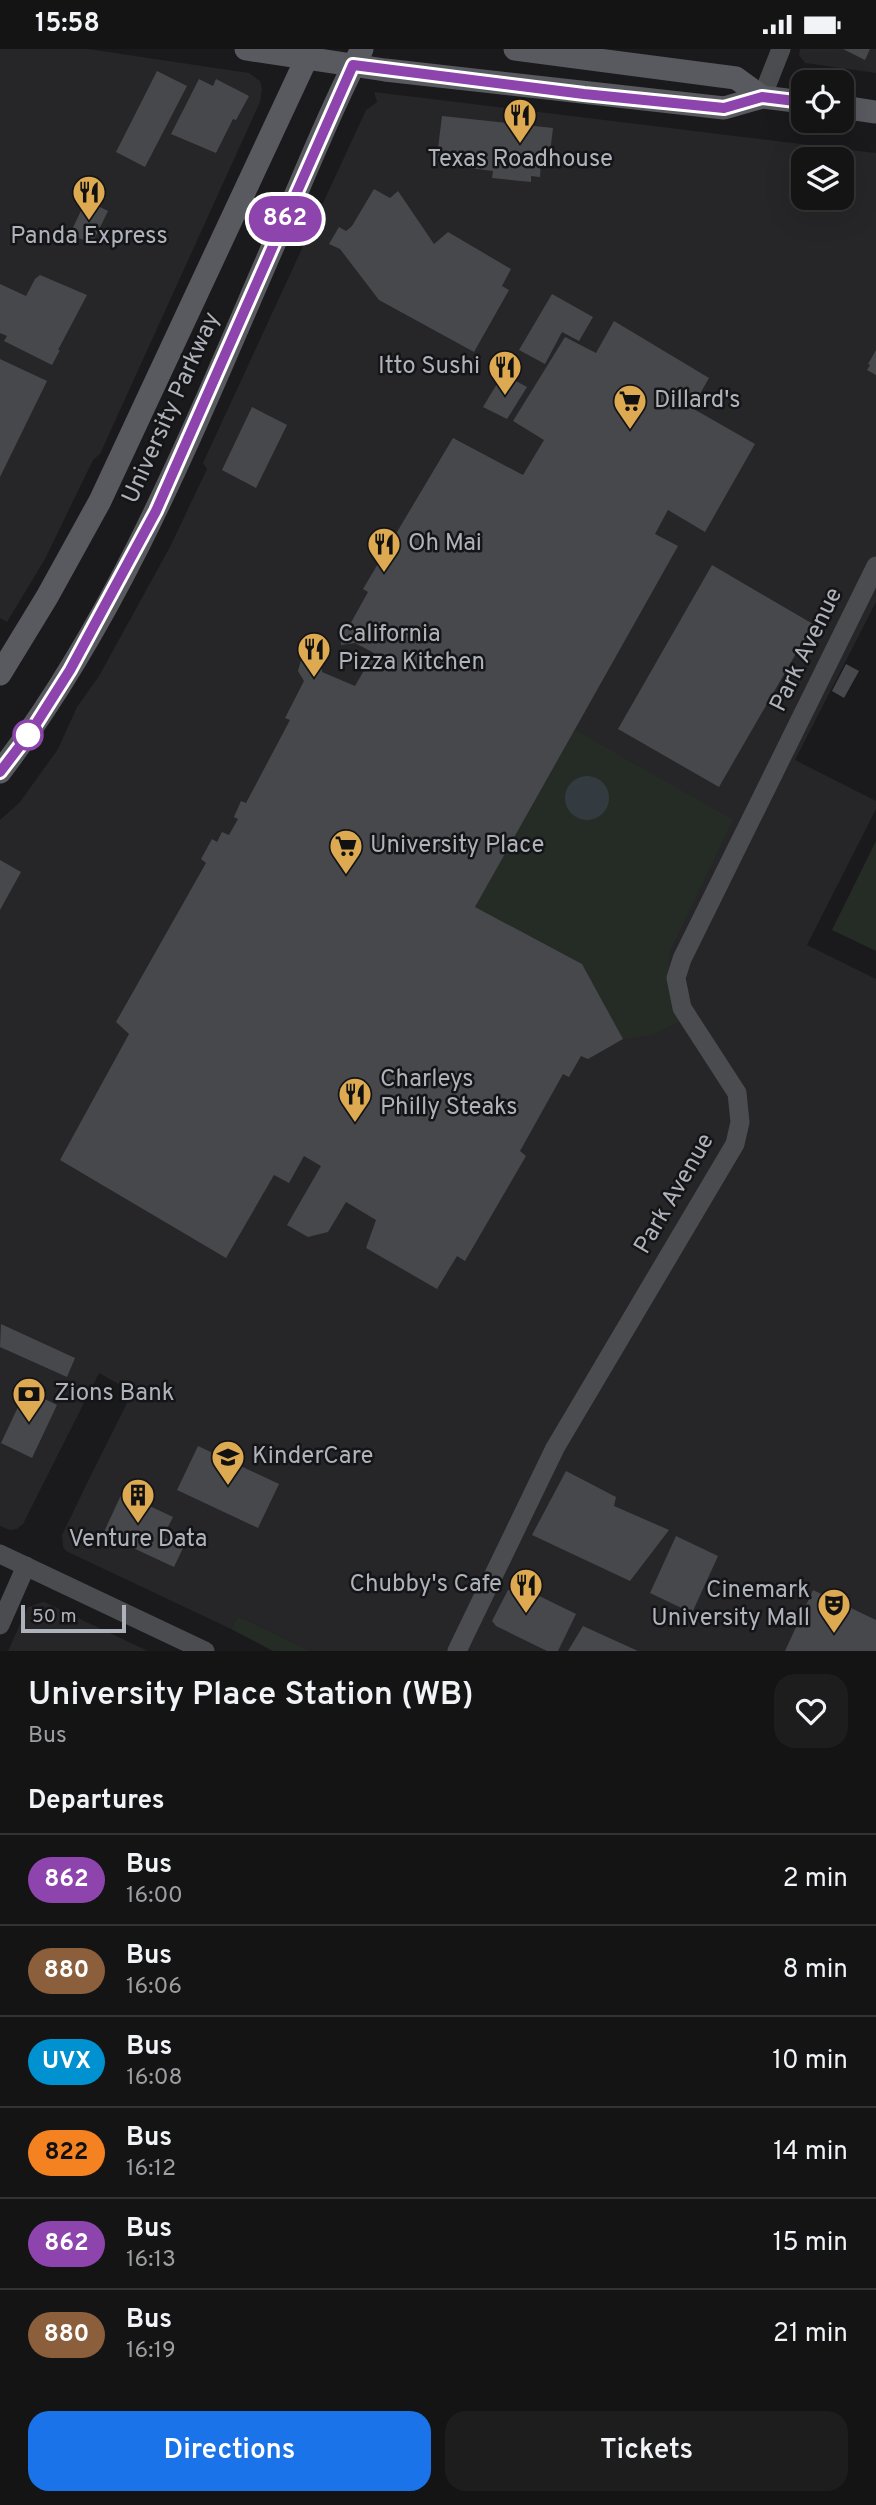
<!DOCTYPE html>
<style>
:root{--surface:#141415;--page:#1d1d1e;--text:#f1f3f6;--muted:#9d9ea0;--line:#333334;--accent:#1a73e8}
body{margin:0;font-family:Overpass,sans-serif;background:var(--page);color:var(--text);height:100vh;display:flex;flex-direction:column;font-size:26px;white-space:nowrap}
*{box-sizing:border-box;margin:0}
p{font-size:23px;color:var(--muted)}
.icon{flex:none;width:38px;height:38px;fill:none;stroke:currentColor;stroke-width:2;stroke-linecap:round;stroke-linejoin:round}
.map{position:relative;height:1602px;overflow:hidden}
.sheet{display:flex;flex-direction:column;background:var(--surface);flex:1}
.sheet>*{flex:none}
.badge{padding:0 14px;border-radius:23px;font-size:24px;line-height:46px}
.fabs{position:absolute;left:791px;top:21px;display:grid;gap:14px}
.fabs a{display:grid;place-items:center;width:63px;height:63px;border-radius:14px;background:var(--surface);box-shadow:0 7px 28px #0002,0 0 0 2px var(--line);font-size:35px}
.scale{position:absolute;left:21px;bottom:18px;width:105px;box-sizing:border-box;padding-left:7px;border:4px solid #aeb2ba;border-top:0;font-size:19px;line-height:24px;white-space:nowrap;color:#aeb2ba;-webkit-text-stroke:5px #151517;paint-order:stroke}
.map>.badge{position:absolute;translate:-50% -50%;box-shadow:0 0 0 4px #fff}
h2{padding:0 28px;font-size:26px;line-height:63px}
.round{display:grid;place-items:center;flex:none;width:74px;height:74px;border-radius:21px;background:var(--page)}
.headline{display:flex;align-items:center;justify-content:space-between;height:119px;padding:0 28px}
h1{font-size:33px;font-weight:600;line-height:52px}
.action{display:flex;gap:14px;margin-top:auto;padding:14px 28px}
.action a{flex:1;height:80px;border-radius:21px;background:var(--accent);color:#fff;font-size:28px;font-weight:600;line-height:80px;text-align:center}
.action a+a{background:var(--page);color:var(--text)}
ul{padding:0;list-style:none}
li{display:flex;align-items:center;gap:21px;height:91px;padding:0 28px;border-top:2px solid var(--line)}
li div{flex:1}
li b{display:block;font-size:26px}
li em{font-style:normal}
li .badge{min-width:77px;font-weight:700;text-align:center}
.status{display:flex;justify-content:space-between;align-items:center;height:49px;padding:0 35px;background:var(--surface);direction:ltr}
.status svg{height:19px;fill:currentColor}
.map>svg:first-child{display:block}
</style>
<div class="status"><b>15:58</b><svg viewBox="0 0 49 12"><path d="M0 12V9h3v3zM5 12V6h3v6zM10 12V3h3v9zM15 12V0h3v12zM26 1h20v11H26zM47 4h2v5h-2z"/></svg></div>
<div class="map">
<svg width="876" height="1602" viewBox="0 0 876 1602">
<rect width="100%" height="100%" fill="#1a1a1c"/>
<g fill="#262629" fill-rule="evenodd">
<polygon points="0,0 88,0 249,24 260,32 262,40 260,53 100,405 93,411 45,510 7,573 0,569"/>
<polygon points="800,0 876,0 876,24 805,14 799,6"/>
<path d="M374,43L876,104V553L795,711L876,752V760L807,896L876,930V1602H311L238,1567L231,1580L66,1502L63,1498L62,1486L90,1428L129,1350L138,1346L99,1324L23,1475L17,1480L10,1481L0,1477V771L20,753L58,700L77,658L99,627L171,496L207,420L203,414L366,61L377,53ZM803,110H842V149H803Z"/>
<polygon points="43,1553 44,1553 148,1602 8,1602 28,1558"/>
</g>
<g fill="#252c25">
<polygon points="575,681 733,771 669,904 669,939 680,972 652,986 623,990 582,915 475,858"/>
<polygon points="876,792 876,902 832,881"/>
<polygon points="238,1567 311,1602 273,1602 231,1580"/>
</g>
<circle fill="#333b41" cx="587" cy="749" r="22"/>
<g fill="#47484c">
<polygon points="843,0 870,0 865,11"/>
<polygon points="157,22 187,37 145,118 116,103"/>
<polygon points="199,30 213,37 216,30 249,47 236,71 233,70 216,104 171,85"/>
<polygon points="442,67 553,79 549,113 541,112 540,128 531,127 531,133 492,129 493,122 436,115"/>
<polygon points="374,140 390,149 398,142 434,195 448,183 511,220 502,237 509,241 474,303 379,251 340,200 329,195 339,178 346,182 352,177"/>
<polygon points="86,151 108,162 92,195 70,185"/>
<polygon points="40,226 87,246 58,301 60,301 52,316 4,292 7,287 0,284 0,235 26,247 35,230"/>
<polygon points="552,245 593,268 579,292 562,283 545,315 519,301"/>
<polygon points="614,272 709,329 692,359 755,395 705,483 668,461 655,485 678,497 475,858 582,915 623,990 588,1010 581,1007 569,1028 563,1025 520,1102 526,1107 465,1212 457,1207 437,1240 366,1199 376,1171 346,1153 328,1183 308,1188 287,1176 321,1117 304,1107 289,1134 274,1126 226,1209 60,1111 129,985 116,973 206,814 201,810 212,790 217,793 222,783 229,786 238,770 234,768 241,752 246,754 290,671 285,669 304,632 298,622 301,611 304,607 315,609 322,616 322,623 355,637 374,604 355,594 341,596 340,582 348,579 368,543 363,540 453,389 523,426 544,391 513,372 565,288 596,304"/>
<polygon points="876,301 876,326 867,321 870,316 868,315"/>
<polygon points="0,310 47,332 0,428"/>
<polygon points="503,325 527,338 507,370 483,358"/>
<polygon points="252,358 287,376 256,439 222,421"/>
<polygon points="712,516 813,575 719,738 618,680"/>
<polygon points="846,615 859,622 844,649 832,642"/>
<polygon points="0,811 21,823 0,861"/>
<polygon points="1,1275 75,1309 67,1328 0,1298"/>
<polygon points="26,1341 57,1356 32,1409 1,1394"/>
<polygon points="198,1397 279,1435 258,1479 177,1441"/>
<polygon points="566,1422 616,1448 614,1457 669,1481 630,1532 532,1486"/>
<polygon points="122,1444 173,1468 163,1488 184,1497 174,1518 103,1485"/>
<polygon points="676,1487 718,1507 692,1564 650,1544"/>
<polygon points="523,1539 576,1565 558,1602 547,1602 496,1577 492,1572 508,1541"/>
<polygon points="813,1541 876,1571 876,1602 785,1602"/>
<polygon points="583,1577 638,1602 568,1602"/>
</g>
<g fill="none" stroke-linecap="round" stroke-linejoin="round">
<g stroke="#4a4c50" stroke-width="19">
<polyline points="762,48 781,0"/>
<polyline points="0,1505 205,1602"/>
<polyline points="0,1576 26,1517"/>
<polyline points="457,1602 555,1399 735,1095 740,1073 737,1044 682,959 676,929 682,910 876,517"/>
</g>
<g stroke="#585a5f" stroke-width="23">
<polyline points="246,0 385,21 724,59 762,48 803,53"/>
<polyline points="515,0 736,29 762,48"/>
<polyline points="842,58 876,63"/>
<polyline points="0,625 47,548 100,452 311,0"/>
<path d="M0,723C132,550 208,342 296,145C317,96 337,47 362,0"/>
</g>
</g>
<g fill="none" stroke-linecap="round" stroke-linejoin="round">
<defs>
<polyline id="line" points="0,723 32,681 70,621 156,462 353,16 584,45 724,59 762,48 803,53"/>
</defs>
<use href="#line" stroke="#fff" stroke-width="16"/>
<use href="#line" stroke="#8e44ad" stroke-width="10"/>
</g>
<defs>
<symbol id="restaurant-pin" viewBox="-11 -11 22 30"><path d="M0 17L-7.5 6A9.5 9.5 0 1 1 7.5 6Z" fill="#ddaa51" stroke="#151517"/><path d="M-5-6h1v4h1v-4h1v4h1v-4h1v5L-1.5 .5V6h-2V.5L-5-1ZM5-6V6H3V1.5H1.5Q1.5-4 5-6Z" fill="#111"/></symbol>
<symbol id="supermarket-pin" viewBox="-11 -11 22 30"><path d="M0 17L-7.5 6A9.5 9.5 0 1 1 7.5 6Z" fill="#ddaa51" stroke="#151517"/><path d="M-6-5.5h2.5l.6 2H6L4.5 2H-2.5L-4.4-4H-6ZM-1.5 3.2a1.3 1.3 0 1 0 .1 0ZM3 3.2a1.3 1.3 0 1 0 .1 0Z" fill="#111"/></symbol>
<symbol id="bank-pin" viewBox="-11 -11 22 30"><path d="M0 17L-7.5 6A9.5 9.5 0 1 1 7.5 6Z" fill="#ddaa51" stroke="#151517"/><path d="M-6-4H6V4H-6ZM0-2.3a2.3 2.3 0 1 0 0 4.6a2.3 2.3 0 1 0 0-4.6Z" fill="#111"/></symbol>
<symbol id="school-pin" viewBox="-11 -11 22 30"><path d="M0 17L-7.5 6A9.5 9.5 0 1 1 7.5 6Z" fill="#ddaa51" stroke="#151517"/><path d="M0-5L7-2L0 1L-7-2ZM-4 1L0 2.5L4 1V4Q0 6-4 4Z" fill="#111"/></symbol>
<symbol id="building-pin" viewBox="-11 -11 22 30"><path d="M0 17L-7.5 6A9.5 9.5 0 1 1 7.5 6Z" fill="#ddaa51" stroke="#151517"/><path d="M-4-6H4V6H1V3H-1V6H-4ZM-2.5-4.3h1.7v1.8h-1.7ZM.8-4.3h1.7v1.8H.8ZM-2.5-1h1.7V.8h-1.7ZM.8-1h1.7V.8H.8Z" fill="#111"/></symbol>
<symbol id="theatre-pin" viewBox="-11 -11 22 30"><path d="M0 17L-7.5 6A9.5 9.5 0 1 1 7.5 6Z" fill="#ddaa51" stroke="#151517"/><path d="M-5-5.5Q0-4 5-5.5V0Q5 5 0 6Q-5 5-5 0ZM-3.3-2.5H-1v1.5H-3.3ZM1-2.5H3.3v1.5H1ZM-2.8 1Q0 5.5 2.8 1Z" fill="#111"/></symbol>
</defs>
<g fill-rule="evenodd">
<use href="#restaurant-pin" x="501" y="47" width="38" height="52"/>
<use href="#restaurant-pin" x="70" y="124" width="38" height="52"/>
<use href="#restaurant-pin" x="486" y="299" width="38" height="52"/>
<use href="#supermarket-pin" x="611" y="333" width="38" height="52"/>
<use href="#restaurant-pin" x="365" y="476" width="38" height="52"/>
<use href="#restaurant-pin" x="295" y="581" width="38" height="52"/>
<use href="#supermarket-pin" x="327" y="778" width="38" height="52"/>
<use href="#restaurant-pin" x="336" y="1026" width="38" height="52"/>
<use href="#bank-pin" x="10" y="1326" width="38" height="52"/>
<use href="#school-pin" x="209" y="1389" width="38" height="52"/>
<use href="#building-pin" x="119" y="1427" width="38" height="52"/>
<use href="#restaurant-pin" x="507" y="1517" width="38" height="52"/>
<use href="#theatre-pin" x="815" y="1537" width="38" height="52"/>
</g>
<circle fill="#fff" stroke="#8e44ad" stroke-width="3.5" cx="28" cy="686" r="14"/>
<g text-anchor="middle" dominant-baseline="central" stroke-width="5" stroke-linejoin="round" paint-order="stroke">
<g font-size="24" fill="#aeb2ba" stroke="#151517" text-anchor="start">
<text x="520" y="111" text-anchor="middle">Texas Roadhouse</text>
<text x="89" y="188" text-anchor="middle">Panda Express</text>
<text x="480" y="318" text-anchor="end">Itto Sushi</text>
<text x="654" y="352">Dillard's</text>
<text x="408" y="495">Oh Mai</text>
<text x="338" y="586">California<tspan x="338" dy="28">Pizza Kitchen</tspan></text>
<text x="370" y="797">University Place</text>
<text x="380" y="1031">Charleys<tspan x="380" dy="28">Philly Steaks</tspan></text>
<text x="54" y="1345">Zions Bank</text>
<text x="252" y="1408">KinderCare</text>
<text x="138" y="1491" text-anchor="middle">Venture Data</text>
<text x="502" y="1536" text-anchor="end">Chubby's Cafe</text>
<text x="810" y="1542" text-anchor="end">Cinemark<tspan x="810" dy="28">University Mall</tspan></text>
</g>
<g font-size="24" fill="#aeb2ba" stroke="#151517">
<text transform="translate(172 359) rotate(-66)">University Parkway</text>
<text transform="translate(807 601) rotate(-64)">Park Avenue</text>
<text transform="translate(675 1145) rotate(-60)">Park Avenue</text>
</g>
</g>
</svg>
<div class="fabs">
<a><svg class="icon" aria-label="locate" viewBox="0 0 24 24"><circle cx="12" cy="12" r="6"/><path d="M12 2v4M12 18v4M2 12h4M18 12h4"/></svg></a>
<a><svg class="icon" aria-label="layers" viewBox="0 0 24 24"><path d="M12 4l9 5-9 5-9-5zM3 14l9 5 9-5"/></svg></a>
</div>
<div class="scale">50 m</div>
<b class="badge" style="left:285px;top:170px;background:#8e44ad;color:#fff">862</b>
</div>
<section class="sheet">
<div class="headline"><div><h1>University Place Station (WB)</h1><p>Bus</p></div><a class="round"><svg class="icon" aria-label="heart" viewBox="0 0 24 24"><path d="M12 20l-8-8c-3-5 5-10 8-4 3-6 11-1 8 4z"/></svg></a></div>
<h2>Departures</h2>
<ul>
<li><span class="badge" style="background:#8e44ad;color:#fff">862</span><div><b>Bus</b><p>16:00</p></div><em>2 min</em></li>
<li><span class="badge" style="background:#8b5e3c;color:#fff">880</span><div><b>Bus</b><p>16:06</p></div><em>8 min</em></li>
<li><span class="badge" style="background:#0091d0;color:#fff">UVX</span><div><b>Bus</b><p>16:08</p></div><em>10 min</em></li>
<li><span class="badge" style="background:#f58220;color:#111">822</span><div><b>Bus</b><p>16:12</p></div><em>14 min</em></li>
<li><span class="badge" style="background:#8e44ad;color:#fff">862</span><div><b>Bus</b><p>16:13</p></div><em>15 min</em></li>
<li><span class="badge" style="background:#8b5e3c;color:#fff">880</span><div><b>Bus</b><p>16:19</p></div><em>21 min</em></li>
</ul>
<div class="action"><a>Directions</a><a>Tickets</a></div>
</section>
